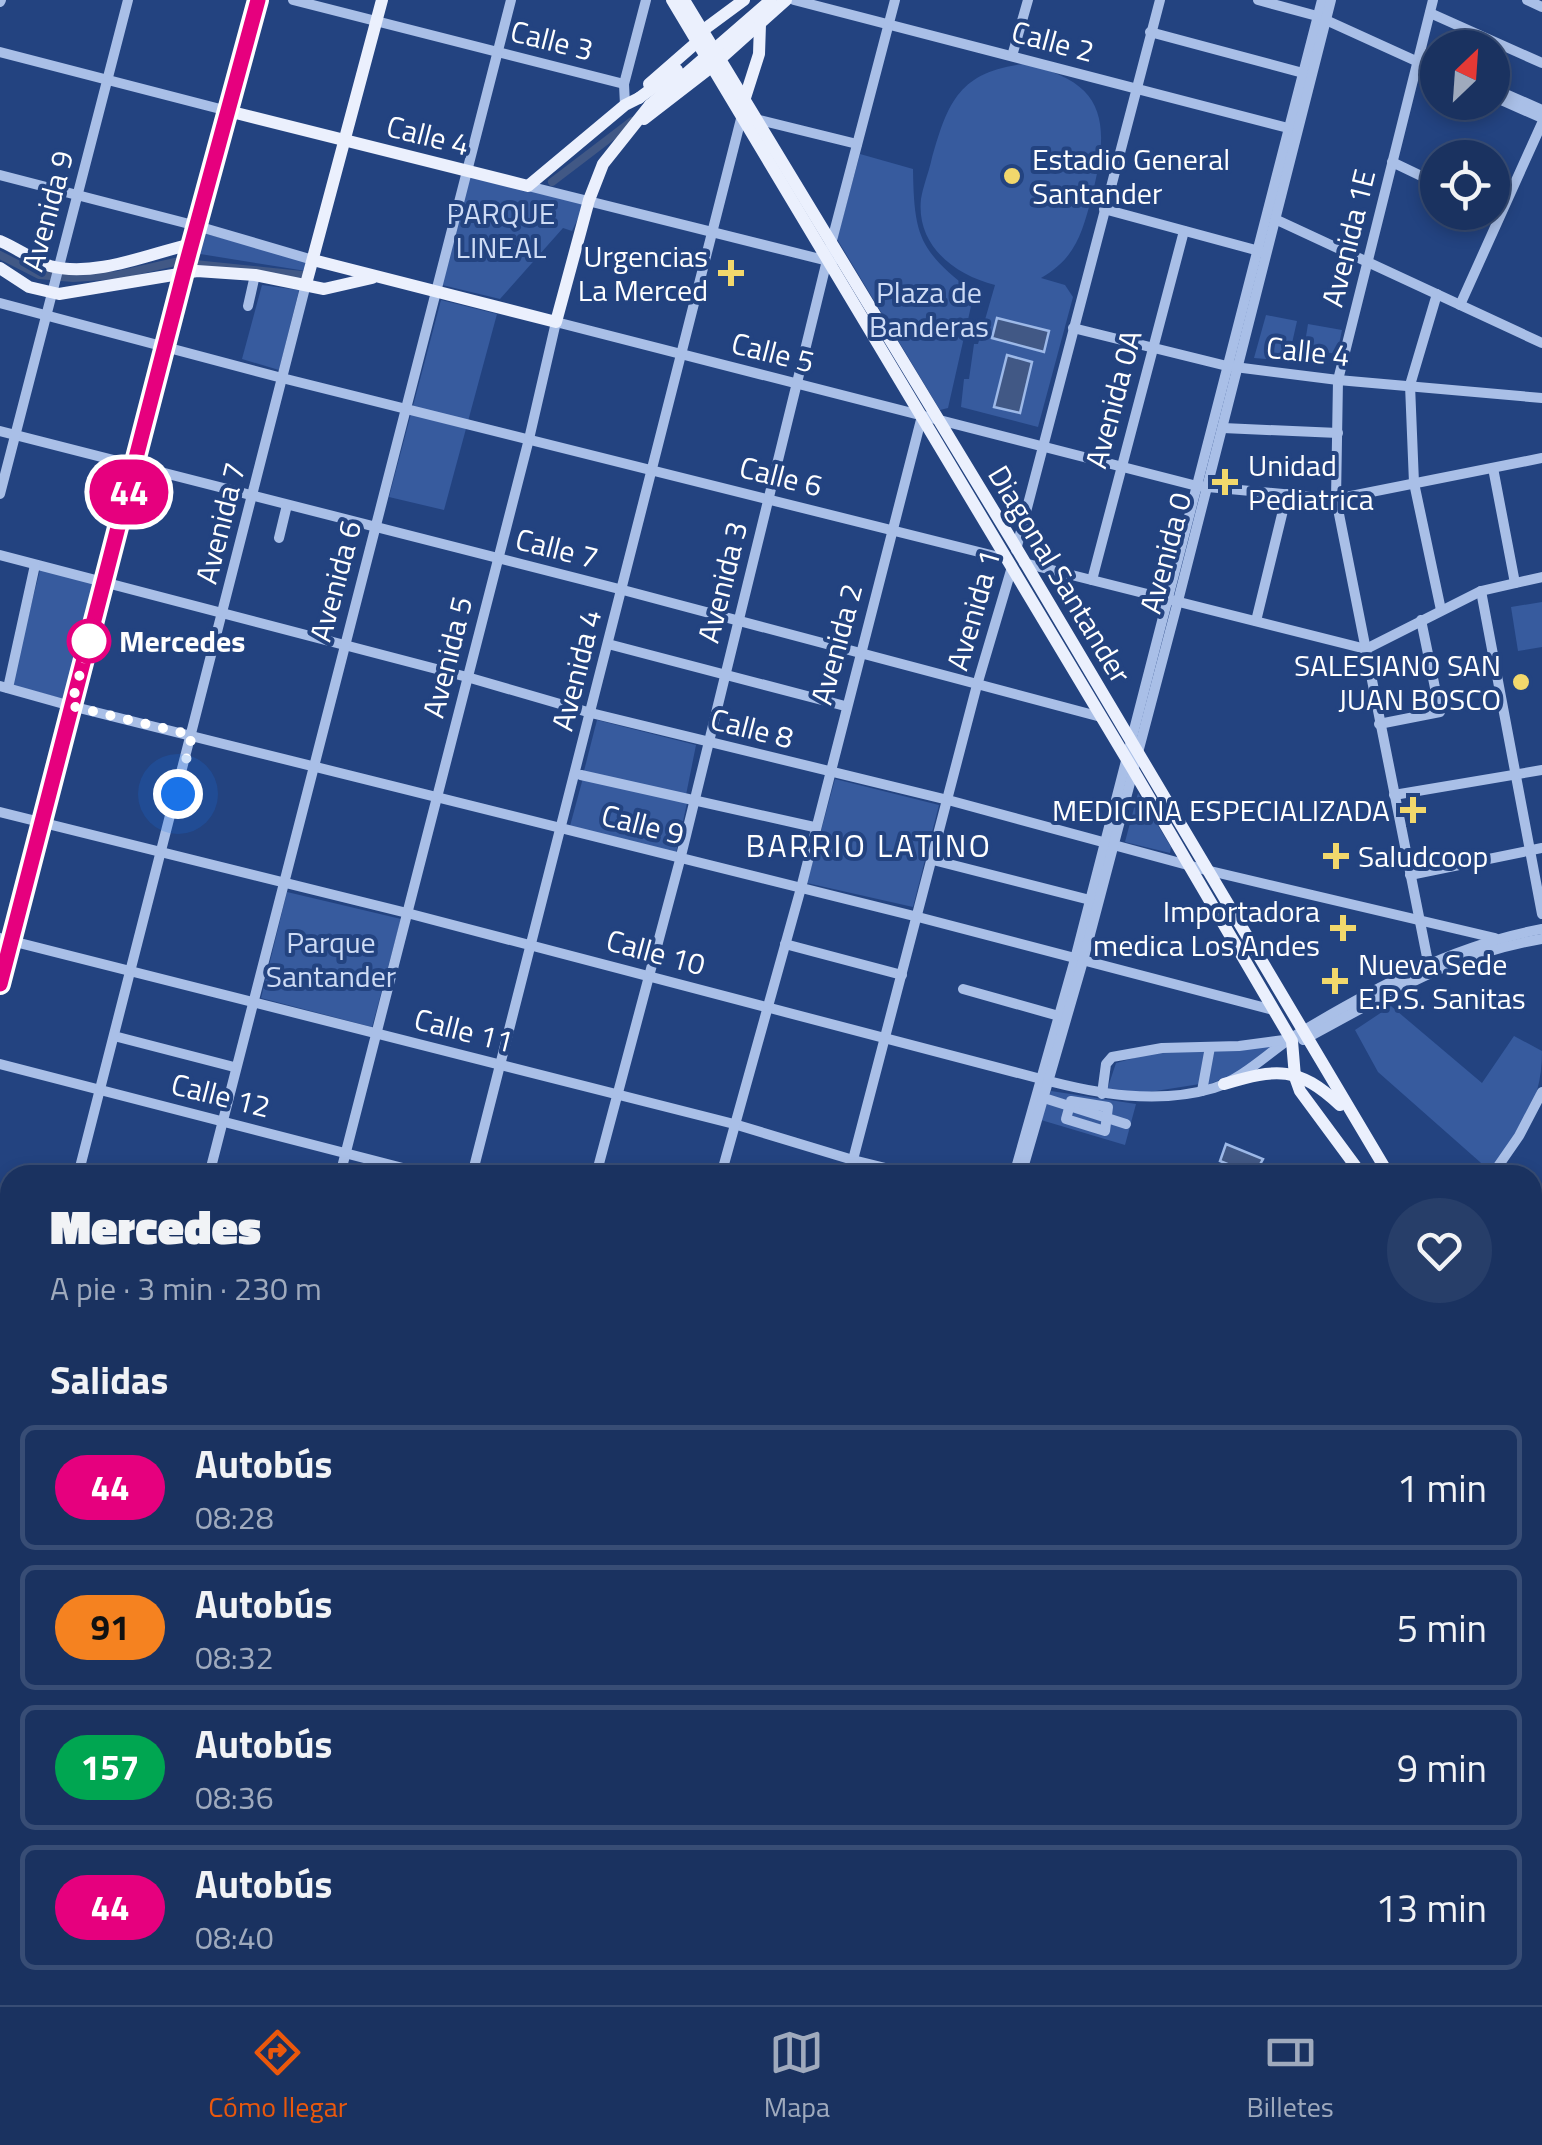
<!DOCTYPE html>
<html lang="es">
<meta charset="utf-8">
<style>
:root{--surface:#1a3260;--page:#273e69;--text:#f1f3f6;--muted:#9faabd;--line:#384d75;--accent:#ea580c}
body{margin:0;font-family:"Titillium Web",sans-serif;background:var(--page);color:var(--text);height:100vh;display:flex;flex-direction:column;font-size:38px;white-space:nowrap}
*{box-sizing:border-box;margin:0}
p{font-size:32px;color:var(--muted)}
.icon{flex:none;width:55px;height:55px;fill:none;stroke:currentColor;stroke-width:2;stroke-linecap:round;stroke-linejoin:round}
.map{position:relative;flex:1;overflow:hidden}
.details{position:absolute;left:0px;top:1165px;width:1542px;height:840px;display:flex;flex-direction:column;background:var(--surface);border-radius:30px 30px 0 0;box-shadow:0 5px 15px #0003,0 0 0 2px var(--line)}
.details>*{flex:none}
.badge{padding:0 20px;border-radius:32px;font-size:35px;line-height:65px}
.needle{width:65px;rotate:25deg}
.controls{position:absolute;left:1420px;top:30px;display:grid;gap:20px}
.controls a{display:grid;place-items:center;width:90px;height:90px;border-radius:50%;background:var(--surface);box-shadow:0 5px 15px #0003,0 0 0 2px var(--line);font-size:50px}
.you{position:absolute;width:50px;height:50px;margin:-25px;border:8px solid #fff;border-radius:50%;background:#1a73e8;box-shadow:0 0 0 15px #1a73e833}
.map>.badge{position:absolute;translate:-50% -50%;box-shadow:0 0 0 5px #fff}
h2{padding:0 50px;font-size:38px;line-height:90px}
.round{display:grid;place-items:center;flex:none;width:105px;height:105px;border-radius:52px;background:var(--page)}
.head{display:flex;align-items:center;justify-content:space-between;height:170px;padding:0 50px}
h1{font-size:48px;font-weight:800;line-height:75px}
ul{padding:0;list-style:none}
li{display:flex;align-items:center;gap:30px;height:125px;margin:0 20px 15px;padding:0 30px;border:5px solid var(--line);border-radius:15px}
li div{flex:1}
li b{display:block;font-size:38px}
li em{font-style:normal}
li .badge{min-width:110px;font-weight:700;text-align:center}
.tab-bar{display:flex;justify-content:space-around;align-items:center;height:140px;border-top:2px solid var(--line);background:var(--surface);font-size:28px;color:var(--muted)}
.tab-bar a{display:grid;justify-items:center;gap:5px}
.tab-bar .selected{color:var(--accent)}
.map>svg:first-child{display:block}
</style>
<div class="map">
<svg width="1542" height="2005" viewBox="0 0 1542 2005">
<rect width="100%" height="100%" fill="#234380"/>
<g fill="#375b9e">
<path d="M1023,64C1108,81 1110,123 1092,196C1082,233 1076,258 1041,278L1065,285L1073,297L1038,427L961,407L964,379H969L974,344H978L995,285C955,275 916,246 921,199C923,187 928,174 931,162C947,104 958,72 1023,64Z"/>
<path d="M860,154L913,169C914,238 920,251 974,293L948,408L940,410L837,239Z"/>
<polygon points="469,177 586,202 572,231 563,228 500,299 442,285"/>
<polygon points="199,232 307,261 306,271 194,253"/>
<polygon points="262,285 299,290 279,370 242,359"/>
<polygon points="441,300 497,314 444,510 389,497"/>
<polygon points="1266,315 1297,321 1288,361 1254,358"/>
<polygon points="1308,324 1342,330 1337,354 1304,349"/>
<polygon points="40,570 101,585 72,701 11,685"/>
<polygon points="1542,602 1542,647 1518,651 1511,607"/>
<polygon points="597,720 696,745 686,795 584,771"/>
<polygon points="583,778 687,803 676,853 570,826"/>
<polygon points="835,779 939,805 913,907 807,883"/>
<polygon points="1138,793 1171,847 1170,853 1125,842"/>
<polygon points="287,892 401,919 372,1027 261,998"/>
<path d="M1391,1006L1482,1083L1514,1036L1542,1051C1542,1103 1521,1131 1489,1170L1378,1072L1355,1030Z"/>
<polygon points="1277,1045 1243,1071 1207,1085 1211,1050"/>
<polygon points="1163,1050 1208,1051 1200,1084 1143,1093 1107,1090 1116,1063"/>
<polygon points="1051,1091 1136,1104 1125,1145 1041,1120"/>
<polygon points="1542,1870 1542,2005 1329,2005 1343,1995 1532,1995 1533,1876"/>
</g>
<g fill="#415885" stroke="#9db9e8" stroke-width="2.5">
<polygon points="997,318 1049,331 1044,352 992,338"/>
<polygon points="1007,355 1032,362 1020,413 994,407"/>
<polygon points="1226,1144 1263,1159 1254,1175 1220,1161"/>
</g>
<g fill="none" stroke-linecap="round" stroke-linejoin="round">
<g stroke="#415885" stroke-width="8">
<polyline points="552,182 632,121"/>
<polyline points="0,255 39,275 73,278 118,275 175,262 302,275"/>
</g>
<g stroke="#415885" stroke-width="12">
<polyline points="1532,1948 1542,1938"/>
<polyline points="1470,2005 1484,1995"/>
</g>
<g stroke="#a9bfe7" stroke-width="10">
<polyline points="293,0 624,84"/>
<polyline points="794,0 1292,129"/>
<polyline points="1258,0 1317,16 1438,71"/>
<polyline points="1527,0 1542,7"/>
<polyline points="0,2 1,0"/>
<polyline points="1430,13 1542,63"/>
<polyline points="1150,32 1303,73"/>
<polyline points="0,52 228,111"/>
<polyline points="1012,56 1028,0"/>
<polyline points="1492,88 1542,110"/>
<polyline points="1492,96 1542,118"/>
<polyline points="625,105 624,84 646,0"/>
<polyline points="755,119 857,144"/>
<polyline points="1392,162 1438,184"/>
<polyline points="0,175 197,226 313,260"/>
<polyline points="528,186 832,262"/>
<polyline points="1104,209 1263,252"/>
<polyline points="1277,220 1542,343"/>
<polyline points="1437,294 1410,385 1414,483 1441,610"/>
<polyline points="0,303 282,378 1007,559"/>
<polyline points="1460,305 1542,123"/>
<polyline points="248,306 255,275"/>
<polyline points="1073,328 1227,366 1338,380 1542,398"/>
<polyline points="1223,428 1338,433"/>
<polyline points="0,431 623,590 1101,717"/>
<polyline points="1493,468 1515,583"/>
<polyline points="0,494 128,0"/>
<polyline points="279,538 287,505"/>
<polyline points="1016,550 1160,0"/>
<polyline points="0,555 467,677 591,713 948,800 1206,870 1495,938"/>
<polyline points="1024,563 1366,649 1481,591 1542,577"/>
<polyline points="1092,580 1184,231"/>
<polyline points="1481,591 1542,914"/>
<polyline points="1256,621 1287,494"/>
<polyline points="608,644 845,706"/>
<polyline points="0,686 71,706 918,917 1273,1010"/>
<polyline points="8,688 35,565"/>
<polyline points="1379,724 1440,712 1421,620"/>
<polyline points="581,775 814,827"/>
<polyline points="1394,795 1542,770"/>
<path d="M0,812L407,913L1041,1079C1097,1094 1157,1105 1214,1088C1242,1079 1267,1054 1291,1038C1371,990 1450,946 1542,929"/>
<polyline points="933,860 1090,900"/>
<polyline points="1410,875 1542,848"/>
<polyline points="0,938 734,1124 853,1160 914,1175"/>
<polyline points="785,944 902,975"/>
<polyline points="1428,962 1336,499 1338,380 1433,0"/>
<polyline points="0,984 184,273"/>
<polyline points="963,989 1059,1016"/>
<polyline points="114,1036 234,1067"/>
<path d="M1303,1040C1386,996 1447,955 1542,939"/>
<polyline points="0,1064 430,1175"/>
<polyline points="1202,1091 1210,1047"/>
<polyline points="1102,1094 1106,1064 1112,1057 1162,1048 1239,1046 1284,1040"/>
<polyline points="1044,1098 1126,1124"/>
<polygon points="1071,1101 1108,1107 1105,1131 1066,1119"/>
<polyline points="78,1175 306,284"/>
<polyline points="209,1175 511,0"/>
<polyline points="340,1175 529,439 556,322 1197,486 1336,499 1542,458"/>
<polyline points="472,1175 741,119"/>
<polyline points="596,1175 680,860 831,244 895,0"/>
<polyline points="721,1175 801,888 922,416"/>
<polyline points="849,1175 977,685 1012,567"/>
<polyline points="1014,1175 1075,959 1322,0"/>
<polyline points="1021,1175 1083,961 1178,601 1331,0"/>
<polyline points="1492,1175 1519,1136 1542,1092"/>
<polyline points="1532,1192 1542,1197"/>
<polyline points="0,1193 10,1195"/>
<polyline points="1532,1263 1542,1257"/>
<polyline points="1532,1271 1542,1266"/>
<polyline points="0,1313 10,1316"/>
<polyline points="1532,1396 1542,1390"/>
<polyline points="0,1468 10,1431"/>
<polyline points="0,1570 10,1572"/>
<polyline points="1532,1608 1542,1603"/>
<polyline points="0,1642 10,1650"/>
<polyline points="0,1694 10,1697"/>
<polyline points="1532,1700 1542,1695"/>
<polyline points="0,1749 10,1760"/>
<polyline points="1532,1755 1542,1767"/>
<polyline points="0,1816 10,1819"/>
<polyline points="0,1867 10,1866"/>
<polyline points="0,1961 10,1925"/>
<polyline points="83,1995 86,2005"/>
<polyline points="95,1995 105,1995"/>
<polyline points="268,1995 276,2005"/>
<polyline points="311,1995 324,2005"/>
<polyline points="654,1995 690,2005"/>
<polyline points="896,1995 932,2005"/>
<polyline points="1132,1995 1168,2005"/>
<polyline points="139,2005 141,1995"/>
<polyline points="255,2005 260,1995"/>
<polyline points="337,2005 339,1995"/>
<polyline points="386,2005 388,1995"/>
<polyline points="504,2005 507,1995"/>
<polyline points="630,2005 635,1995"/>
<polyline points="762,2005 765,1995"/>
<polyline points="774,2005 777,1995"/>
<polyline points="855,2005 858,1995"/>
<polyline points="1033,2005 1036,1995"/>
</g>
<g stroke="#ebf0fd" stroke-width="12">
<polyline points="672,0 1132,768 1292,1041 1295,1077 1300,1091 1362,1175"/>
<polyline points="684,0 1017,549 1389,1175"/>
<polyline points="702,31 744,0"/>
<polyline points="719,60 786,0"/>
<polyline points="649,84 696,43"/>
<polyline points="744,101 759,54 760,24"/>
<polyline points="228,111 528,186 625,105 639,98"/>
<polyline points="644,119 710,68"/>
<path d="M0,241C17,248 32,260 50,266C94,278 149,254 191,244"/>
<polyline points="313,260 556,322 589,200 603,164 650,105"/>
<polyline points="0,268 29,287 59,294 197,271 255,275 324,289 372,278"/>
<polyline points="184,273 257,0"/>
<polyline points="306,284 382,0"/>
<path d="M1224,1084C1277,1068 1298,1066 1340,1105"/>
<polyline points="1532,1413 1542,1429"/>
<polyline points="1532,1442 1542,1457"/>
<polyline points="1532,1810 1542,1806"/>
<polyline points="1532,1844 1542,1839"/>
<polyline points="1244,2005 1253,1995"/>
<polyline points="1266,2005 1278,1995"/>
</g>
<g stroke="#ebf0fd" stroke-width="12">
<polyline points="639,98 677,70"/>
<polyline points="650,105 771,0"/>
</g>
</g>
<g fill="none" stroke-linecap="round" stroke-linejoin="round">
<defs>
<polyline id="line" points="0,984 184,272 258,0"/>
</defs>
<use href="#line" stroke="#fff" stroke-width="22"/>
<use href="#line" stroke="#e6007e" stroke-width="15"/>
<polyline stroke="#fff" stroke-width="10" stroke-dasharray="0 18" points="89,641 71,706 192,735 178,794"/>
</g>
<g fill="#f2d86c" stroke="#234380" stroke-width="4">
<circle cx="1012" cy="176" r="10"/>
<path d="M726 258h10v10h10v10h-10v10h-10v-10h-10v-10h10z"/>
<path d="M1220 467h10v10h10v10h-10v10h-10v-10h-10v-10h10z"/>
<circle cx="1521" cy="682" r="10"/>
<path d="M1408 795h10v10h10v10h-10v10h-10v-10h-10v-10h10z"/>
<path d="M1331 841h10v10h10v10h-10v10h-10v-10h-10v-10h10z"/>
<path d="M1338 913h10v10h10v10h-10v10h-10v-10h-10v-10h10z"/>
<path d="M1330 966h10v10h10v10h-10v10h-10v-10h-10v-10h10z"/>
</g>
<circle fill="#fff" stroke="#e6007e" stroke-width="5" cx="89" cy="641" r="20"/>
<g text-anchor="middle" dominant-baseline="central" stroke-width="8" stroke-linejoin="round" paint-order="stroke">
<g font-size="30" fill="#fff" stroke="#234380">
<text transform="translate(552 40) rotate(14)">Calle 3</text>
<text transform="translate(1053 41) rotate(15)">Calle 2</text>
<text transform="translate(428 135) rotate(14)">Calle 4</text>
<text transform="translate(47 211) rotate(-75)">Avenida 9</text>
<text transform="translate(1348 238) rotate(-76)">Avenida 1E</text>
<text transform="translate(1308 351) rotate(6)">Calle 4</text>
<text transform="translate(773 352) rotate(14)">Calle 5</text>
<text transform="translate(1113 399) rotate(-75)">Avenida 0A</text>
<text transform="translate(781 476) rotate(14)">Calle 6</text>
<text transform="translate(220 523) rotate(-76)">Avenida 7</text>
<text transform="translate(557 548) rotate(14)">Calle 7</text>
<text transform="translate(1165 553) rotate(-75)">Avenida 0</text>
<text transform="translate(1060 574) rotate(59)">Diagonal Santander</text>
<text transform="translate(335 581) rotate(-75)">Avenida 6</text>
<text transform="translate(722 582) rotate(-76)">Avenida 3</text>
<text transform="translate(973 610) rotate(-74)">Avenida 1</text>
<text transform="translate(836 644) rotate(-75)">Avenida 2</text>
<text transform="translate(447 657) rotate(-76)">Avenida 5</text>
<text transform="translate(576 670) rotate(-76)">Avenida 4</text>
<text transform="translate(752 728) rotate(14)">Calle 8</text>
<text transform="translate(643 824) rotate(14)">Calle 9</text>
<text transform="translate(656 952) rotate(15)">Calle 10</text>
<text transform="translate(464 1030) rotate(14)">Calle 11</text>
<text transform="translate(221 1095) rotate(14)">Calle 12</text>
</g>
<g font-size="30" fill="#fff" stroke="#234380" text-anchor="start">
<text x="1032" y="159">Estadio General<tspan x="1032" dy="34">Santander</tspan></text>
<text x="708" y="256" text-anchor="end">Urgencias<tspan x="708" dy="34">La Merced</tspan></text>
<text x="1248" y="465">Unidad<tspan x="1248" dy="34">Pediatrica</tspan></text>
<text x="1501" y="665" text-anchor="end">SALESIANO SAN<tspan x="1501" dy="34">JUAN BOSCO</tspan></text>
<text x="1390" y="810" text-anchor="end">MEDICINA ESPECIALIZADA</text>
<text x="1358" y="856">Saludcoop</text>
<text x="1320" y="911" text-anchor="end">Importadora<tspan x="1320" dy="34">medica Los Andes</tspan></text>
<text x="1358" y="964">Nueva Sede<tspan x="1358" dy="34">E.P.S. Sanitas</tspan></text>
</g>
<g font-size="30" fill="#cddbf5" stroke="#234380">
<text x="501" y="213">PARQUE<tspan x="501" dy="34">LINEAL</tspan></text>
<text x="929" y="292">Plaza de<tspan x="929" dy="34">Banderas</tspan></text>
<text x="331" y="942">Parque<tspan x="331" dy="34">Santander</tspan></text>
</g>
<g font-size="30" font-weight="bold" fill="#fff" stroke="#234380" text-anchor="start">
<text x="119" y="641">Mercedes</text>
</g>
<g font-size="32" letter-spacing="2.5" fill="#fff" stroke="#234380">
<text x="869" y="845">BARRIO LATINO</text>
</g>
</g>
</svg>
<div class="controls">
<a><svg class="needle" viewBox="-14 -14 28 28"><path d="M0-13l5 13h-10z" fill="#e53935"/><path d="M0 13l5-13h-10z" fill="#9faabd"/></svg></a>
<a><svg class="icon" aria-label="locate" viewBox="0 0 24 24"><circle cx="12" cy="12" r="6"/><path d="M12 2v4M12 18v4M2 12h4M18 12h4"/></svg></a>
</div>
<div class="you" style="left:178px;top:794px"></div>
<b class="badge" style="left:129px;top:492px;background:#e6007e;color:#fff">44</b>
<section class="details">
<div class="head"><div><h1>Mercedes</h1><p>A pie · 3 min · 230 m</p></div><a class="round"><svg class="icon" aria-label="heart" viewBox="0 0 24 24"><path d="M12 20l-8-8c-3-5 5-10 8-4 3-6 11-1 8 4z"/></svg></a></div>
<h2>Salidas</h2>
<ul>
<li><span class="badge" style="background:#e6007e;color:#fff">44</span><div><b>Autobús</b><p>08:28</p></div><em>1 min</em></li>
<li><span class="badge" style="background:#f58220;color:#111">91</span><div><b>Autobús</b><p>08:32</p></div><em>5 min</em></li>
<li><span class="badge" style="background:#00a651;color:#fff">157</span><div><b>Autobús</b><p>08:36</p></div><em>9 min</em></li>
<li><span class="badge" style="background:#e6007e;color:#fff">44</span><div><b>Autobús</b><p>08:40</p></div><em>13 min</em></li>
</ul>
</section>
</div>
<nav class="tab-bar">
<a class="selected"><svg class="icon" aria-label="directions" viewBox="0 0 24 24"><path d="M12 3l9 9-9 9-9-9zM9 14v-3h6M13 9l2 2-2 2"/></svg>Cómo llegar</a>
<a><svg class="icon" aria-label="map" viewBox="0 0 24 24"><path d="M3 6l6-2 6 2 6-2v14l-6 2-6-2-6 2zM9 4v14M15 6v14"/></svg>Mapa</a>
<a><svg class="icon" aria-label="tickets" viewBox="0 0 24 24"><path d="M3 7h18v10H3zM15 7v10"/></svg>Billetes</a>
</nav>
